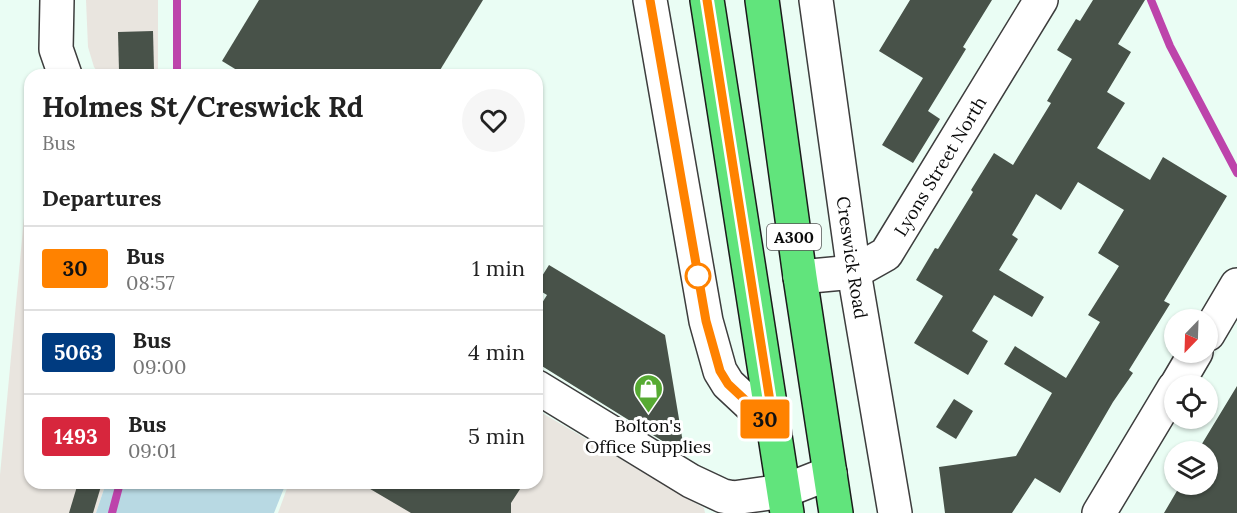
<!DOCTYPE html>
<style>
:root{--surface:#fff;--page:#f6f6f6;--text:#222;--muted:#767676;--line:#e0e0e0}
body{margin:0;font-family:Lora,serif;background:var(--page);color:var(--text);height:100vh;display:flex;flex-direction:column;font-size:22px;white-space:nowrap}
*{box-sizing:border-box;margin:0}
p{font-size:20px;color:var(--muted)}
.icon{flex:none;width:33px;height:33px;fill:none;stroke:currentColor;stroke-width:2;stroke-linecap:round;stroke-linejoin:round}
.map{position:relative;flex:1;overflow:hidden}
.sheet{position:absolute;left:24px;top:69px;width:519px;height:420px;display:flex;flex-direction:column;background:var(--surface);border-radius:18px;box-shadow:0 2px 4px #0004}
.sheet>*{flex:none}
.badge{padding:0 12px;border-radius:4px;font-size:21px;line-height:39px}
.needle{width:39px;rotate:203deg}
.buttons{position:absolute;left:1164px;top:309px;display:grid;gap:12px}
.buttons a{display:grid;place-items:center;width:54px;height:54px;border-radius:50%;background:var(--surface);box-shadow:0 2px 4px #0004;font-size:30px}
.map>.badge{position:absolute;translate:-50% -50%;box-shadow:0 0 0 3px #fff}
h2{padding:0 18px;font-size:22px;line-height:54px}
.round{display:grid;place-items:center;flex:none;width:63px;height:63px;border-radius:32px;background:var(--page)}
.head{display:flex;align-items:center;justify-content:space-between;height:102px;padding:0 18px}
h1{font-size:28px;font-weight:800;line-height:45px}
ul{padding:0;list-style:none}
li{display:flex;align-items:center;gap:18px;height:84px;padding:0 18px;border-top:2px solid var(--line)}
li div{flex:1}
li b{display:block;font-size:22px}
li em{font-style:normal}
li .badge{min-width:66px;font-weight:700;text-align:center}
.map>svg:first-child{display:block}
</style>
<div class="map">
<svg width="1237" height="513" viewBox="0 0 1237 513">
<rect width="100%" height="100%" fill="#eafdf4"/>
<g fill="#e9e5df">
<polygon points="86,0 158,0 158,75 100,75 94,67 88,47"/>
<polygon points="30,153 30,483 106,483 96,513 0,513 0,475"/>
<polygon points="537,410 704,508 705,513 278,513 289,483 334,483 344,486 346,483 537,483"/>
</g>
<polygon fill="#b8d9e3" points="106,483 286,483 274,513 96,513"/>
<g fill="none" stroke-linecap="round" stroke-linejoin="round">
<g stroke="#bd44ab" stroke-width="8">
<polyline points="177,0 177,75"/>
<polyline points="1151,0 1170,46 1237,173"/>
<polyline points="112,513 120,483"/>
</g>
</g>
<g fill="#485249">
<polygon points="259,0 483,0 437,75 245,75 222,61"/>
<polygon points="910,0 992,0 963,47 966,49 928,111 940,119 913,163 882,145 923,78 879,51"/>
<polygon points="1093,0 1145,0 1118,44 1131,52 1107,92 1125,103 1097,148 1150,180 1163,157 1227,196 1164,301 1170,304 1129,370 1133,373 1113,402 1060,493 1035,478 1012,513 945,513 939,467 1016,456 1052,393 1004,364 1015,346 1066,378 1100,322 1088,315 1119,266 1098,253 1124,210 1078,182 1061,210 1036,194 1012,235 1018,239 999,270 1044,297 1032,317 994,295 972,331 988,341 968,375 914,343 943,296 916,280 935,248 938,249 973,192 971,190 994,153 1013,165 1051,103 1047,101 1072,59 1057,50 1076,19 1080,21"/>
<polygon points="153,31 154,70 119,71 118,32"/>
<polygon points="549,265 665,335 685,455 537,363 537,311 547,295 537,289 537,284"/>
<polygon points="1237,386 1237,513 1164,513 1181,484 1208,484 1208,452 1197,452"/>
<polygon points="954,399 973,411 956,439 936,427"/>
<polygon points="78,483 102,483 93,513 69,513"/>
<polygon points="360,483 524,483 511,503 511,513 411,513"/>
</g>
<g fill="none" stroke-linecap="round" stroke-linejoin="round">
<defs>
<g id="minor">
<polyline points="57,0 56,49 65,75"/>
<polyline points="650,0 706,321 720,371 728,384 774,427"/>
<path id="s1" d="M816,0L854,272L895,513"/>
<path id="s2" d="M800,277L854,272L886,254L1041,0"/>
<polyline points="1208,334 1237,285"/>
<polyline points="1176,386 1196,352"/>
<polyline points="537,387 691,481 723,496 733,498 784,491 830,473"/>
<polyline points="1099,513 1174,388"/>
</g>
<g id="highway">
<polyline points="707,0 787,513"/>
<polyline points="762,0 800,277 836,513"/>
</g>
</defs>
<use href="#minor" stroke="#3d3d3d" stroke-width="36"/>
<use href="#highway" stroke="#1b1b1b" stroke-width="36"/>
<use href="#minor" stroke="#fff" stroke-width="33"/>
<use href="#highway" stroke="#61e47c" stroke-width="33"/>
</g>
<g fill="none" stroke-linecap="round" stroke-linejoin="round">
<defs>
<polyline id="line" points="650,0 706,321 720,371 728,384 774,427 707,0"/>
</defs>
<use href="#line" stroke="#fff" stroke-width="14"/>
<use href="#line" stroke="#ff8200" stroke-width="9"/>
</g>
<defs>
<symbol id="shop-pin" viewBox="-11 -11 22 30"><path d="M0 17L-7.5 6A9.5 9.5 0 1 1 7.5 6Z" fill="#57aa33" stroke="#fff"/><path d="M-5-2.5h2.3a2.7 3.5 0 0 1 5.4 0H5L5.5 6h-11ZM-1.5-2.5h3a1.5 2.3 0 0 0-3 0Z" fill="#fff"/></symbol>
</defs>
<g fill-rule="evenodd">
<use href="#shop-pin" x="632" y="372" width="33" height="45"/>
</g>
<circle fill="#fff" stroke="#ff8200" stroke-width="3" cx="698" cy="276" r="12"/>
<g text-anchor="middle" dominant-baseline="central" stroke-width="6" stroke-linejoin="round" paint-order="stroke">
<rect fill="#fff" stroke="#545454" stroke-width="1.5" x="767" y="224" width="54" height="26" rx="4.5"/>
<g font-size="16" font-weight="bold" fill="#0a0a0a">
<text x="794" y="237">A300</text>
</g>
<g font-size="18" fill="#0a0a0a" stroke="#fff">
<text stroke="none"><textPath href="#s2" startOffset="194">Lyons Street North</textPath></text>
<text stroke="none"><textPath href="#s1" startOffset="260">Creswick Road</textPath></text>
</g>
<g font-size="18" fill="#0a0a0a" stroke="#fff">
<text x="648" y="425">Bolton's<tspan x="648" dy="21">Office Supplies</tspan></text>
</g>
</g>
</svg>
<div class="buttons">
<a><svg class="needle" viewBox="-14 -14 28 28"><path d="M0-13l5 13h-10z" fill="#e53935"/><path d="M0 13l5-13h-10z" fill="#767676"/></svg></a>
<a><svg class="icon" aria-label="locate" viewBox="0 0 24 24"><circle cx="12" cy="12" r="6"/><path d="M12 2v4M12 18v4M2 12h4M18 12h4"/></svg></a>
<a><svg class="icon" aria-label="layers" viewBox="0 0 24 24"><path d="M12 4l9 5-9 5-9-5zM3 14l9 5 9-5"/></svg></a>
</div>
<b class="badge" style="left:765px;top:419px;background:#ff8200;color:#111">30</b>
<section class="sheet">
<div class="head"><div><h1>Holmes St/Creswick Rd</h1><p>Bus</p></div><a class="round"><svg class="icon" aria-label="heart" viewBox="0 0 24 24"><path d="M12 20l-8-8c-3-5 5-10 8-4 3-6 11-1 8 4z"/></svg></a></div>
<h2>Departures</h2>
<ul>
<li><span class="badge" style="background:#ff8200;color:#111">30</span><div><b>Bus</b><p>08:57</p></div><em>1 min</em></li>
<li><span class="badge" style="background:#003b80;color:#fff">5063</span><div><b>Bus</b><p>09:00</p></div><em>4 min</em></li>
<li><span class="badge" style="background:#d7263d;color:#fff">1493</span><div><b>Bus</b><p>09:01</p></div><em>5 min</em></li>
</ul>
</section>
</div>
